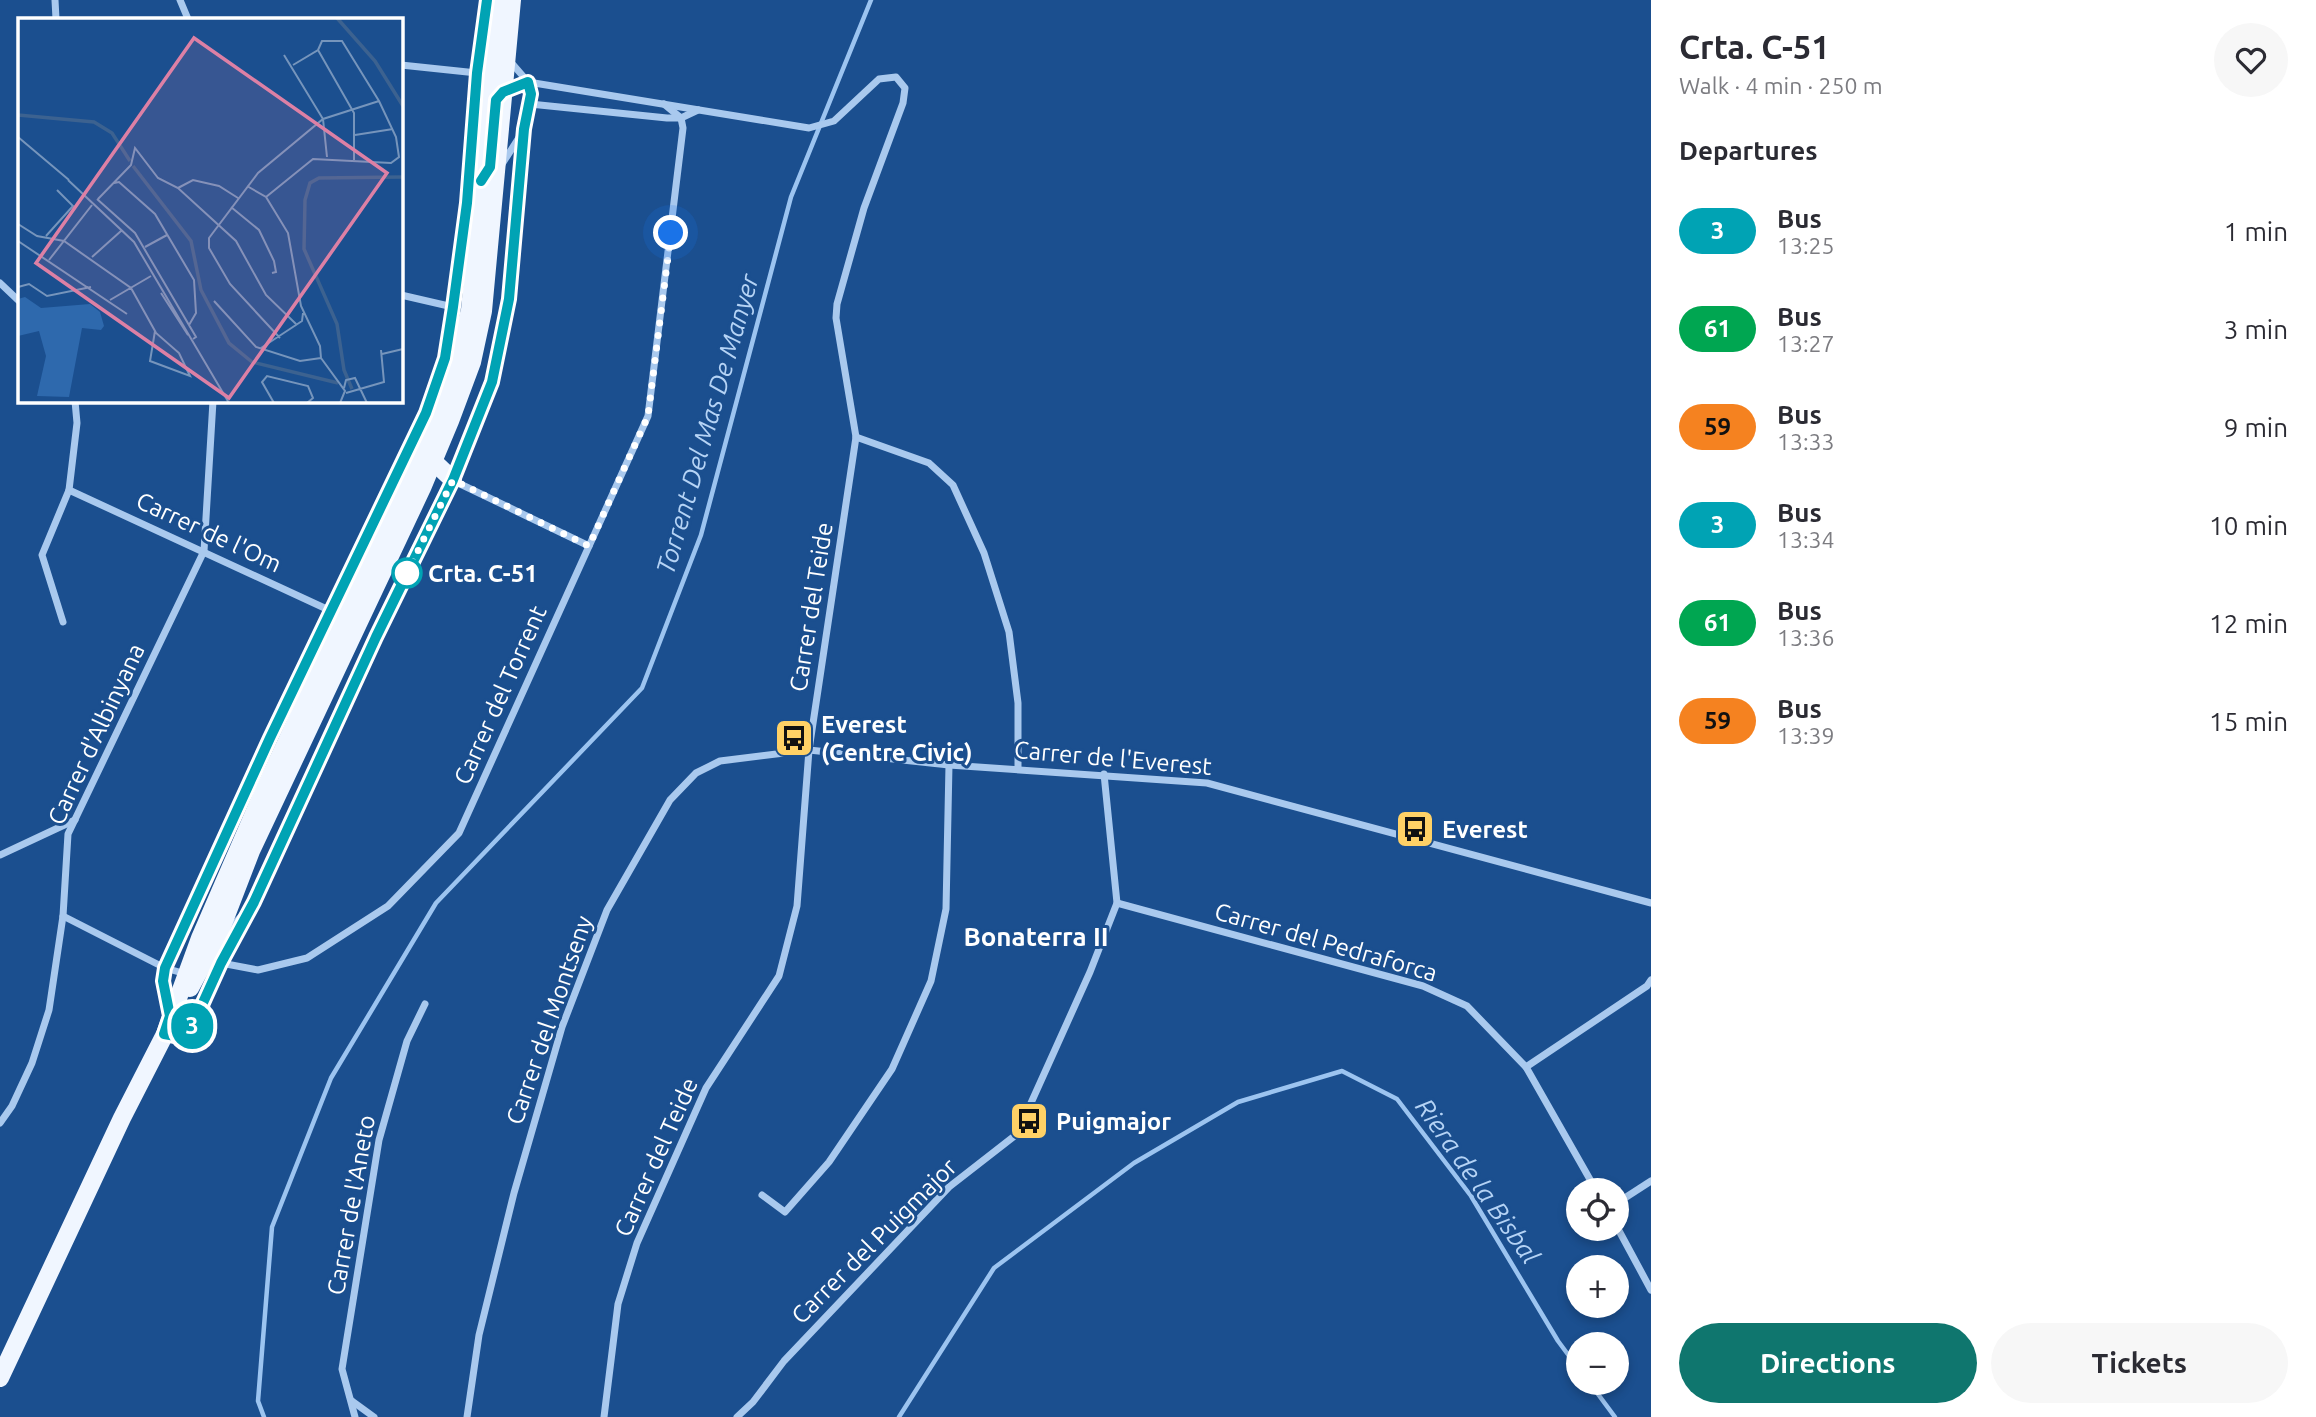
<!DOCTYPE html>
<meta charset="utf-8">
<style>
:root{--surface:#fff;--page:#f7f7f7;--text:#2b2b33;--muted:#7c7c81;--accent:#0f766e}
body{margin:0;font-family:Ubuntu,sans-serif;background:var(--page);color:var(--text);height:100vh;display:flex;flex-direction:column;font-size:26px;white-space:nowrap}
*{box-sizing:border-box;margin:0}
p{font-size:23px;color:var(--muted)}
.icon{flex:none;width:38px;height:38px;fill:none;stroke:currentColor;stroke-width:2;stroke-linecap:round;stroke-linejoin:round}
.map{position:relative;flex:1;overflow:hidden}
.panel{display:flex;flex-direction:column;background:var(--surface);width:665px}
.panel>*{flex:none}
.badge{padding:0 14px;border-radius:23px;font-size:24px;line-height:46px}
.tools{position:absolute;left:1566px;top:1178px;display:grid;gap:14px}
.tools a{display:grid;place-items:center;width:63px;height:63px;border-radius:50%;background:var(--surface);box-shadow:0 4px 10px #0003;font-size:35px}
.you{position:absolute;width:35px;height:35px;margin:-18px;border:5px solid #fff;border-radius:50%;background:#1a73e8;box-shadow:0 0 0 10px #1a73e833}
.map>.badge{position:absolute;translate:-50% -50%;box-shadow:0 0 0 4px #fff}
h2{padding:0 28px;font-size:26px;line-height:63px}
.round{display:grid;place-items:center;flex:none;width:74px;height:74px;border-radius:37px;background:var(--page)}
.summary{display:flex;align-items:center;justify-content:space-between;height:119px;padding:0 28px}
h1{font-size:33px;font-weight:700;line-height:52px}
.action{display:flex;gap:14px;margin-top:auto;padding:14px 28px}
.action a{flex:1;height:80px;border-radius:42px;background:var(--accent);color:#fff;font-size:28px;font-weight:700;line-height:80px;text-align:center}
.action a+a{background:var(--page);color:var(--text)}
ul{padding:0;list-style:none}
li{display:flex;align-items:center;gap:21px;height:98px;padding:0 28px}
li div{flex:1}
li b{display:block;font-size:26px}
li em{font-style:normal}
li .badge{min-width:77px;font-weight:700;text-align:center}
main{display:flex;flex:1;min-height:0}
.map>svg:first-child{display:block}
</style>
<main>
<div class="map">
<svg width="1651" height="1417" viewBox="0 0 1651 1417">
<rect width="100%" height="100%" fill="#1b4f8f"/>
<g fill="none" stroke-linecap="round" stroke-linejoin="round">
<g stroke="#9cc4f0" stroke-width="4.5">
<polyline points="1589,1382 1615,1417"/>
<polyline points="264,1417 258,1401 272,1227 331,1078 436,903 642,688 701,535 791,197 871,0"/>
<polyline points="899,1417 994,1268 1134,1163 1238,1102 1342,1071 1397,1099 1471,1196 1558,1341 1578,1368"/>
</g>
<g stroke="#a9c9ee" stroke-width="7">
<polyline points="55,0 56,19"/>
<polyline points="180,0 188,19"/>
<polyline points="401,65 477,73"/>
<polyline points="528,82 809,128 834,121 879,79 896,77 905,88 903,103 864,208 837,304 836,318 856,437 809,750 797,906 779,976 706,1088 637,1243 618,1304 604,1417"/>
<polyline points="506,91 528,82"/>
<polyline points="530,104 667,118 681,118 698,110"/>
<polyline points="502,164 524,130"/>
<polyline points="0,283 19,301"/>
<polyline points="401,295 453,307"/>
<polyline points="856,437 929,463 953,485 984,553 1009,632 1018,703 1018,769"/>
<polyline points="454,481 589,546"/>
<polyline points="69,490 331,611"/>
<polyline points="63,622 42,555 69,490 77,423 75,401"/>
<polyline points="0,855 75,820"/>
<polyline points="1117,903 1423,986 1467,1006 1526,1067 1596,1190"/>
<polyline points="63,916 165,968 186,974"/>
<polyline points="226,933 246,911"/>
<polyline points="221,963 258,970 307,958 388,906 459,833 648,416 683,128 681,118 664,104"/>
<polyline points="168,1009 163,981 165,968 270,738 426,413 445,358 453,307 466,203 477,73 487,0"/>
<polyline points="167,1035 187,1038 221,963 254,903 376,637 453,480 492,382 509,299 524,129 531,95 528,82 509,60"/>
<polyline points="1526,1067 1647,986 1651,980"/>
<polyline points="0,1123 12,1106 32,1063 49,1010 63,916 68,834 204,551 213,401"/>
<polyline points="762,1195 785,1212 829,1162 892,1069 931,981 946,909 949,765"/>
<polyline points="1617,1203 1651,1181"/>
<polyline points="1617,1227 1651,1290"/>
<polyline points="352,1401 374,1417"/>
<polyline points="355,1417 342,1369 379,1140 407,1041 425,1004"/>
<polyline points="467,1417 479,1335 514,1193 562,1027 607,910 670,800 696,773 720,761 809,750 949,765 1207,783 1651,903"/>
<polyline points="737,1417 753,1402 784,1361 949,1187 1017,1134 1090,972 1117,903 1104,774"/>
</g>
<g stroke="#f0f6ff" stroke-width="18">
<polyline points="432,453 433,461 453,480"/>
<polyline points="190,988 219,934 251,851 422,488 450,421 472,362 483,311 512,0"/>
<polyline points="0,1378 122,1118 165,1034 200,938 262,795 441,410 460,350 470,310 499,0"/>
</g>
</g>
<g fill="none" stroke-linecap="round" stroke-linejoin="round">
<defs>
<polyline id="line" points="481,181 490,167 496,100 503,92 528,82 531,94 524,129 509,299 492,382 453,480 376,637 254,902 221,963 187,1038 164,1034 170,1016 163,981 165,968 270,738 426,413 445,358 453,307 467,203 477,73 487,0"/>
</defs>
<use href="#line" stroke="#fff" stroke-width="16"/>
<use href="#line" stroke="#00a3b4" stroke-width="10"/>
<polyline stroke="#fff" stroke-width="7" stroke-dasharray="0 12.6" points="407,573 453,480 589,546 648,416 671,233"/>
</g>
<defs>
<symbol id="bus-square" viewBox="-11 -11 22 22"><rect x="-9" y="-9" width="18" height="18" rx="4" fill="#ffd166" stroke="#1b4f8f"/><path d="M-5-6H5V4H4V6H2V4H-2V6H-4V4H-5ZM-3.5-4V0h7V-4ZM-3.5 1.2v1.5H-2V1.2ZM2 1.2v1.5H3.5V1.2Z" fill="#111"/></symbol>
</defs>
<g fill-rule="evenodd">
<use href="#bus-square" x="772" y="716" width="44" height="44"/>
<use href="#bus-square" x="1393" y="807" width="44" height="44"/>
<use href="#bus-square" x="1007" y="1099" width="44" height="44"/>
</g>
<circle fill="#fff" stroke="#00a3b4" stroke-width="3.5" cx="407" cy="573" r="14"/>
<g text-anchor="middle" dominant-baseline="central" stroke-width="6" stroke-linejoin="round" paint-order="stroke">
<g font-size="24" fill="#fff" stroke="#1b4f8f">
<text transform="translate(209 532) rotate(25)">Carrer de l'Om</text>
<text transform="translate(811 607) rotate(-81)">Carrer del Teide</text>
<text transform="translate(500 695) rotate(-66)">Carrer del Torrent</text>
<text transform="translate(96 734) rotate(-65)">Carrer d'Albinyana</text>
<text transform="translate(1113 758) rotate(5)">Carrer de l'Everest</text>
<text transform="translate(1326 942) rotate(16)">Carrer del Pedraforca</text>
<text transform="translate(549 1020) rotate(-71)">Carrer del Montseny</text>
<text transform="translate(656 1157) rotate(-66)">Carrer del Teide</text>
<text transform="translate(351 1205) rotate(-80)">Carrer de l'Aneto</text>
<text transform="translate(874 1241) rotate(-45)">Carrer del Puigmajor</text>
</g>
<g font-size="24" font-weight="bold" fill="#fff" stroke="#1b4f8f" text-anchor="start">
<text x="428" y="573">Crta. C-51</text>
</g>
<g font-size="24" font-weight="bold" fill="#fff" stroke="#1b4f8f" text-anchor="start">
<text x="821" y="724">Everest<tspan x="821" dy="28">(Centre Civic)</tspan></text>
<text x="1442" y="829">Everest</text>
<text x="1056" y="1121">Puigmajor</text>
</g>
<g font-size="26" font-style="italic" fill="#b5d3f5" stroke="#1b4f8f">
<text transform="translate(707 424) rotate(-74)">Torrent Del Mas De Manyer</text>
<text transform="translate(1478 1181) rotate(55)">Riera de la Bisbal</text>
</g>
<g font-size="26" font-weight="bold" fill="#fff" stroke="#1b4f8f">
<text x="1036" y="936">Bonaterra II</text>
</g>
</g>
<g transform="translate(18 18)">
<rect width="385" height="385" fill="#1b4f8f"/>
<path d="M7,279L23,290L72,286L82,294L86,308L83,312L64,310L51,379L19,378L28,338L21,313L0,318V281Z" fill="#2e69ad"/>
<path fill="none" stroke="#3c6290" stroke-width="3.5" d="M319,0L357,43L385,88M0,97L76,104L94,115L112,143M115,148L173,223L183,272L211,325L234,344L320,365M334,371L326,352L319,306L286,231L287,182L292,165L301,160L385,159"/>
<path fill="none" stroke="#7695bc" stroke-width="2" d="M300,32L336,95V142M266,37L305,101L309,139M337,117L375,111M0,119L51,162M50,162L116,224L211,385M96,165L101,164L137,196L176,262L178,295L171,307M229,168L248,179L270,215L283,288L302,328L303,340M160,170L175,162L201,168L220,180M248,179L295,141L373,145L381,139L378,119L361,83L324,23H304L300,32L275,47M79,181L117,215L178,319L175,321M80,181L113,147L117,130L140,160L160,170L218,223L248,277L278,306M213,189L241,212L256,243L258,254L254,255M0,206L19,218L46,223L113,270L137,313L138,315L161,335L172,358L132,343L137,313M28,218L55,188L39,172M0,223L109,296M127,229L149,217M74,239L103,213M31,242L74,187M0,269L11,266L29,278L73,269M143,275L170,317M92,282L133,258M196,283L238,329L282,343L303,340M262,320L212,266L191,230V220L240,155L305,101L361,83M243,330L284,303L285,295M364,336L385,331M303,340L327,373L322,385M326,370L328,362L337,360L349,385M328,375L366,364L363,332M256,385L244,364L249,358L290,368L295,380L289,385"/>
<path fill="#dd80a5" fill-opacity="0.15" stroke="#dd80a5" stroke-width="3.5" d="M176,20L369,155L211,380L18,245Z"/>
<rect width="385" height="385" fill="none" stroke="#fff" stroke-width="3.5"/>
</g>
</svg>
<div class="tools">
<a><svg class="icon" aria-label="locate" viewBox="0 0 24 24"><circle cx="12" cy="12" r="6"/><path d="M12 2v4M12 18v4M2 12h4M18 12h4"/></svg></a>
<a>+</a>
<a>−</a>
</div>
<div class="you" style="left:671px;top:233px"></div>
<b class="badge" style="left:192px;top:1026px;background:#00a3b4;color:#fff">3</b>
</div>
<section class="panel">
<div class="summary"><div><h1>Crta. C-51</h1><p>Walk · 4 min · 250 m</p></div><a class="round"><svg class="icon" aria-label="heart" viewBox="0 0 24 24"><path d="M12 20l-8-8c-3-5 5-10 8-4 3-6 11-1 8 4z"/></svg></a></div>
<h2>Departures</h2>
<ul>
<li><span class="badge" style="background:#00a3b4;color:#fff">3</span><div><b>Bus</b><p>13:25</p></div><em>1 min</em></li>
<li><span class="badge" style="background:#00a651;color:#fff">61</span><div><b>Bus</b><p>13:27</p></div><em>3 min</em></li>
<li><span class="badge" style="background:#f58220;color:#111">59</span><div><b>Bus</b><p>13:33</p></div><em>9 min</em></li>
<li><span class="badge" style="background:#00a3b4;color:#fff">3</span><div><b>Bus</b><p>13:34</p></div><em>10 min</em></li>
<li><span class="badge" style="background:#00a651;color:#fff">61</span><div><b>Bus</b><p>13:36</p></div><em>12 min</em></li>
<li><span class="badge" style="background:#f58220;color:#111">59</span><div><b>Bus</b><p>13:39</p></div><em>15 min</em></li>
</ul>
<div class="action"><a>Directions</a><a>Tickets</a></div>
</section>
</main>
